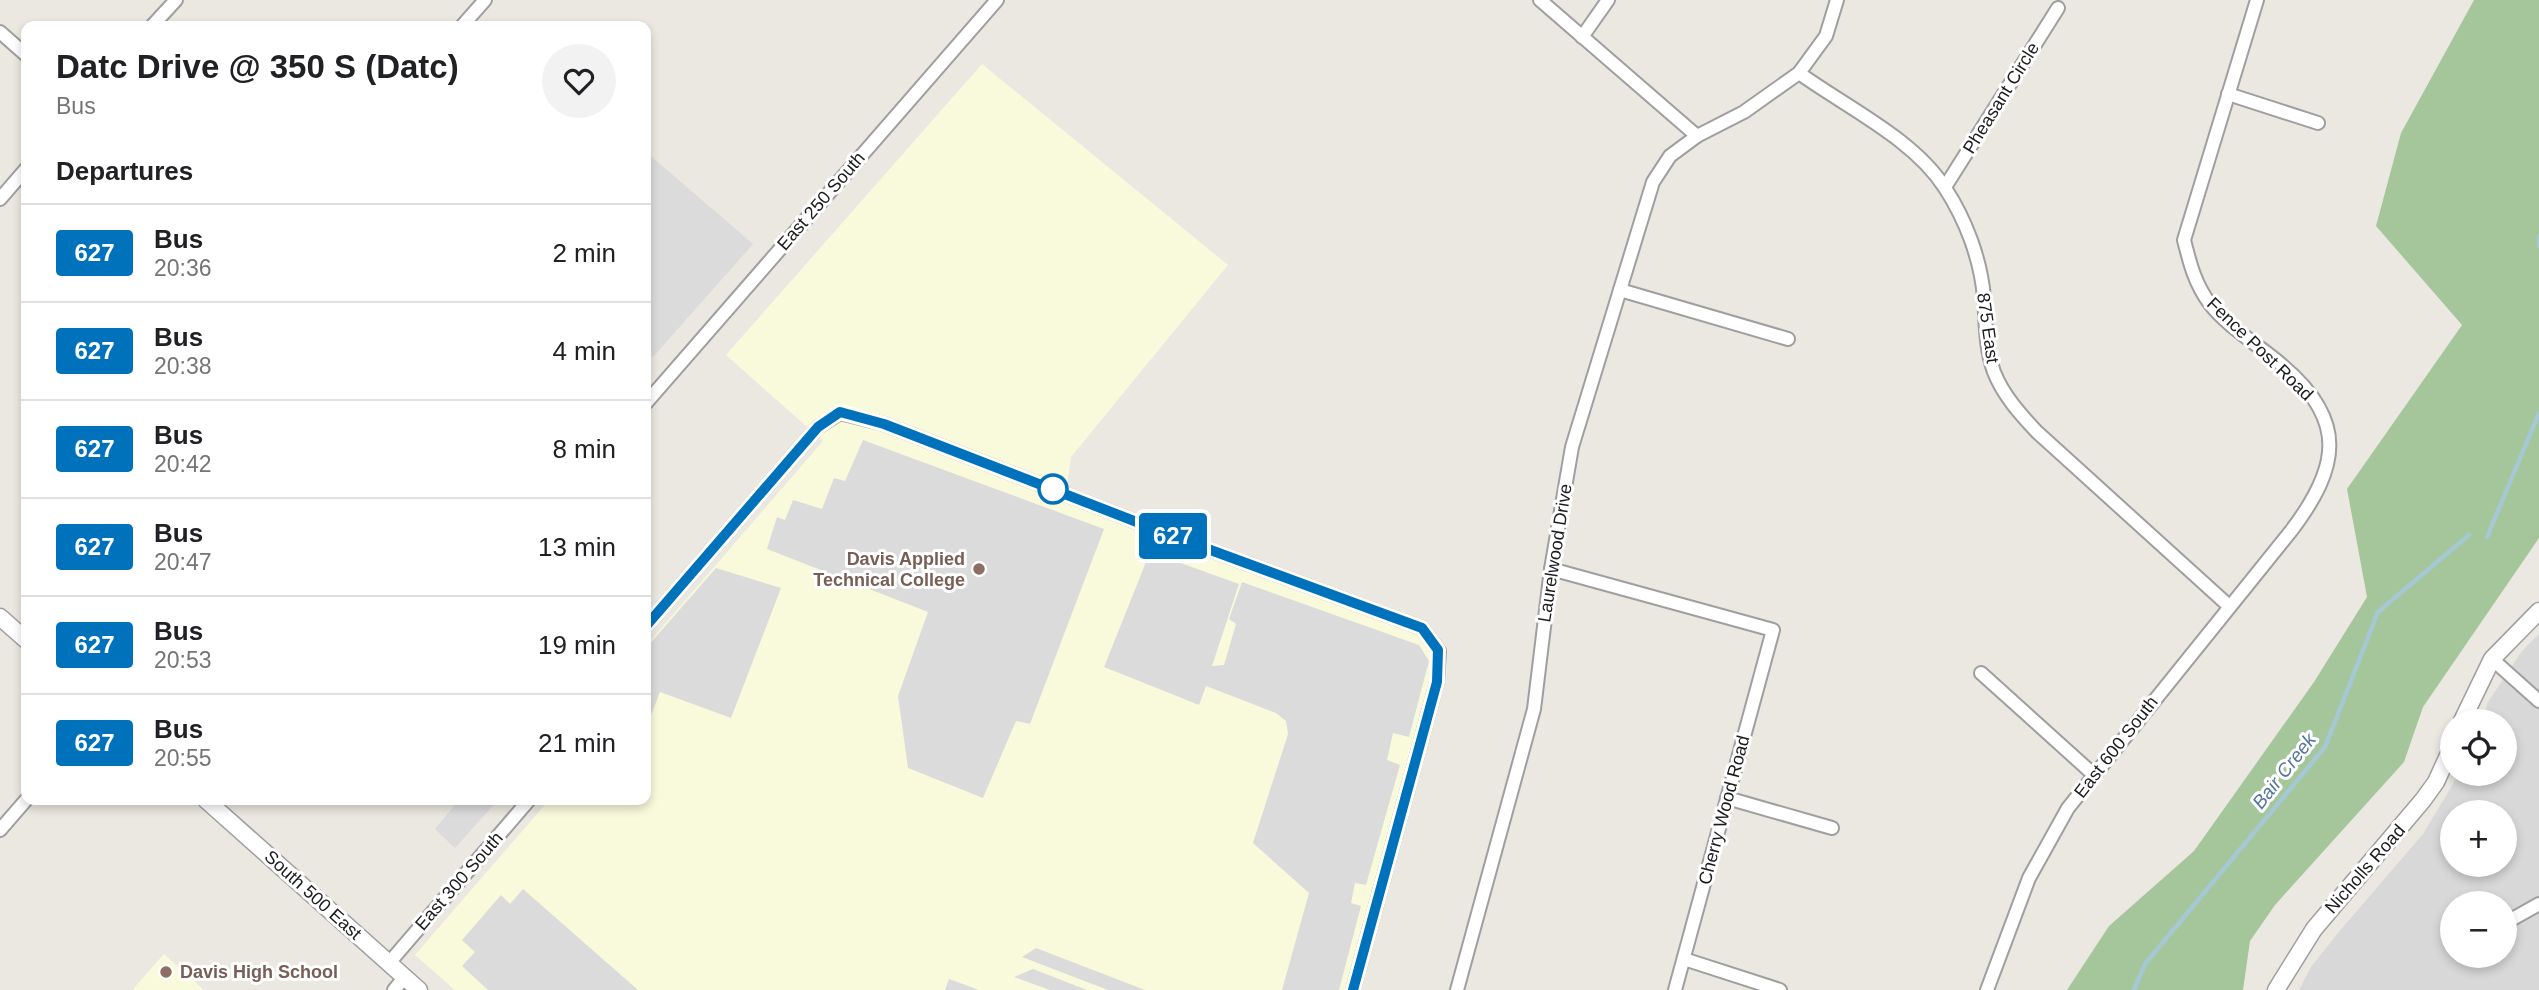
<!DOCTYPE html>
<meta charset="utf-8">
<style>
:root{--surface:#fff;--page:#f2f2f2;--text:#202124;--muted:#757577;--line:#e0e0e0}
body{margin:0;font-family:Helvetica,sans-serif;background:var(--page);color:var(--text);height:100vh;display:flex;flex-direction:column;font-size:26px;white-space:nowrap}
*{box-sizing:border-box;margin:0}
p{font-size:23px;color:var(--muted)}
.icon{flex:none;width:38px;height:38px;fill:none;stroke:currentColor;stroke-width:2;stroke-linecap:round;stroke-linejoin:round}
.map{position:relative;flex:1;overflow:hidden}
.details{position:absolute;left:21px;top:21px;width:630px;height:784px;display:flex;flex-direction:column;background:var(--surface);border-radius:14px;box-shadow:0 4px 10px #0003}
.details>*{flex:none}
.badge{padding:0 14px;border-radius:5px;font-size:24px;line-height:46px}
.buttons{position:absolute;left:2440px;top:709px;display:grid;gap:14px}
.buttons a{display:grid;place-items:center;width:77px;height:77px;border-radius:50%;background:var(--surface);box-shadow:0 4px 10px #0003;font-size:35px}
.map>.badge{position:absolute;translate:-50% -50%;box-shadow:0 0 0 4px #fff}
h2{padding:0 35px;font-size:26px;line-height:63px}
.round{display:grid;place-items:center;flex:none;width:74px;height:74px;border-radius:37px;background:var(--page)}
.head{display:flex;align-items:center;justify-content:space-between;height:119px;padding:0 35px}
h1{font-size:33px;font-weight:700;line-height:52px}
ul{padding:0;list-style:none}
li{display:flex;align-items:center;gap:21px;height:98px;padding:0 35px;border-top:2px solid var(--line)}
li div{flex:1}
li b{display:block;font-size:26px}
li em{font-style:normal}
li .badge{min-width:77px;font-weight:700;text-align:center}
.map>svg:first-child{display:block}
</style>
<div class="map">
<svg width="2539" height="990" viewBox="0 0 2539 990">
<rect width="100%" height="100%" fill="#ebe8e1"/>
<path fill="#d9d8d8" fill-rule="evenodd" d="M2539,634V990H2299L2311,967L2338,933L2423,834L2459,774H2504V721H2481L2488,702L2522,651ZM2452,812H2504V864H2452ZM2452,903H2504V956H2452Z"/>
<g fill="#f9fadb">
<polygon points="982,64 1228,265 1071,457 1065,500 1425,638 1437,658 1351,990 455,990 415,955 549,800 646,800 646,646 823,441 726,355"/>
<polygon points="164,954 204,990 132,990"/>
</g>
<polygon fill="#a5c69a" points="2474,0 2539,0 2539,538 2423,707 2404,762 2275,905 2250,941 2243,990 2067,990 2109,926 2194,851 2314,682 2367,597 2347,489 2462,325 2376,226 2401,133"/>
<g fill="#dbdbdb">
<polygon points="646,152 753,244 653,357 646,354"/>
<polygon points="863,440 1104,529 1030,724 1016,721 983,798 908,768 898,696 928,612 767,549 777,517 785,520 793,500 822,509 834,478 845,481"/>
<polygon points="1150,552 1239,584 1212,666 1224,665 1236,624 1229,619 1242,582 1419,645 1429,661 1409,737 1393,733 1387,760 1400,765 1366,885 1355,883 1351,903 1361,906 1339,990 1282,990 1309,893 1253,843 1288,734 1286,721 1276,713 1206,686 1199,705 1104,667"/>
<polygon points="716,568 781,588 731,718 660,692 646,728 646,648"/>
<polygon points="459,800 498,800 455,848 435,829"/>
<polygon points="523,889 638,990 488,990 462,966 475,952 462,940 501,895 510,904"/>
<polygon points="1036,948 1145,990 1108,990 1022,957"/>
<polygon points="1033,969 1087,990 1050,990 1014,977"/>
<polygon points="949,979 979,990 945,990"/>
</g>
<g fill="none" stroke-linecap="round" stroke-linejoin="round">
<g stroke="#a6c8d4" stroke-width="4.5">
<polyline points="2539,236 2539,246"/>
<polyline points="2487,537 2539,413"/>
<polyline points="2134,990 2145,964 2325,747 2378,612 2469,535"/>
</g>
<defs>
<g id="minor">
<polyline points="1540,0 1697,136"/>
<polyline points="152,26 176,0"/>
<polyline points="462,26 485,0"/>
<polyline points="0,32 26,55"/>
<polyline points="1582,37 1608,0"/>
<path d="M1799,73C1846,107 1914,139 1945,188C1966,220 1981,260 1984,298C1986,322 1985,348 1994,372C2003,395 2020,414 2037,432L2229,606"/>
<polyline points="2228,94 2318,123"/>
<polyline points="1945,187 2058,8"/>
<polyline points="0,199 26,169"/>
<polyline points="1620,290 1788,339"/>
<polyline points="646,403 997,0"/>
<polyline points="1551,569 1773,630 1675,990"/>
<polyline points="646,626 818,427 840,413 884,424 1178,538 1422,628 1439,651 1437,682 1353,990"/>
<polyline points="2492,659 2539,701"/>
<polyline points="1981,673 2093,774"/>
<polyline points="1727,798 1832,828"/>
<polyline points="0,830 26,800"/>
<polyline points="2507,922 2539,904"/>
<polyline points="1684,959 1780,990"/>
<polyline points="389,963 529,800"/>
<polyline points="394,990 405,977"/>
<polyline points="1457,990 1534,709 1551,569 1572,447 1653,182 1670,156 1697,136 1744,112 1799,73 1826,36 1837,0"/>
<path d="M1987,990L2029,878L2068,808L2291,531C2339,468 2348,421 2283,366C2260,346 2229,328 2210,304C2195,284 2190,264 2184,240L2257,0"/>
</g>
<g id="tertiary">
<polyline points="0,617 26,640"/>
<polyline points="2462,721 2492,659 2539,611"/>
<polyline points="206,800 419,990"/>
<polyline points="2276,990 2314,929 2423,800 2436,782 2452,747"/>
</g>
</defs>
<use href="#minor" stroke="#9f9f9f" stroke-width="16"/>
<use href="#tertiary" stroke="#9f9f9f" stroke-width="19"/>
<use href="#minor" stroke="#fff" stroke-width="12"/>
<use href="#tertiary" stroke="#fff" stroke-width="16"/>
</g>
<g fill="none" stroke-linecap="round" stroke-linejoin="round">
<defs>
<polyline id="line" points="646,626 818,427 840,412 884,424 1178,538 1422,628 1438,650 1437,682 1353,990"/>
</defs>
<use href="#line" stroke="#fff" stroke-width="16"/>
<use href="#line" stroke="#0072bc" stroke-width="10"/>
</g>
<circle fill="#fff" stroke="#0072bc" stroke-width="3.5" cx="1053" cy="489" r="14"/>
<g fill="#8d6e63" stroke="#fff" stroke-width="2.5">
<circle cx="979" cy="569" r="7"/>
<circle cx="166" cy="972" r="7"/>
</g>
<g text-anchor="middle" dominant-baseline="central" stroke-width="6" stroke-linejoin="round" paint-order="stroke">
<g font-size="18" fill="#1b1b1b" stroke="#fff">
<text transform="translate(2001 98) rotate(-58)">Pheasant Circle</text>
<text transform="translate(821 201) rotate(-49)">East 250 South</text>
<text transform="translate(1988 328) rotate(82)">875 East</text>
<text transform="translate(2260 349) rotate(44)">Fence Post Road</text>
<text transform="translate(1555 553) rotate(-81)">Laurelwood Drive</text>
<text transform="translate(2116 747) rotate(-52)">East 600 South</text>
<text transform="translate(1724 810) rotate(-75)">Cherry Wood Road</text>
<text transform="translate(2365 869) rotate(-49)">Nicholls Road</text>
<text transform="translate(459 881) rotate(-49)">East 300 South</text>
<text transform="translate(313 895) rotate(42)">South 500 East</text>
</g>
<g font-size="18" font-weight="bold" fill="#785e54" stroke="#fff" text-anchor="end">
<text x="965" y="559">Davis Applied<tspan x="965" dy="21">Technical College</tspan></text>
<text x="180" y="972" text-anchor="start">Davis High School</text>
</g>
<g font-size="19" font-style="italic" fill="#53759e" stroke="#fff">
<text transform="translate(2284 771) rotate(-52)">Bair Creek</text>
</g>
</g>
</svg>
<div class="buttons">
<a><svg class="icon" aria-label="locate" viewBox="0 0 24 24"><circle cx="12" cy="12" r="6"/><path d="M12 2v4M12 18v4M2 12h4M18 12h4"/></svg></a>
<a>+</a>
<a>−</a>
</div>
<b class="badge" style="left:1173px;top:536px;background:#0072bc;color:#fff">627</b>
<section class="details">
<div class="head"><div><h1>Datc Drive @ 350 S (Datc)</h1><p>Bus</p></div><a class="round"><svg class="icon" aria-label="heart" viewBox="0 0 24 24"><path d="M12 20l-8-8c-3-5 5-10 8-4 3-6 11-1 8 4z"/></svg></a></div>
<h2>Departures</h2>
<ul>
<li><span class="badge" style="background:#0072bc;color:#fff">627</span><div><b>Bus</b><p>20:36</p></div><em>2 min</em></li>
<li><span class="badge" style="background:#0072bc;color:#fff">627</span><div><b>Bus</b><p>20:38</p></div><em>4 min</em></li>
<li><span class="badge" style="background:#0072bc;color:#fff">627</span><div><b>Bus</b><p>20:42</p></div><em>8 min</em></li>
<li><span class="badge" style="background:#0072bc;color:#fff">627</span><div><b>Bus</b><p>20:47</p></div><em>13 min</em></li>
<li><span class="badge" style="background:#0072bc;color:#fff">627</span><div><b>Bus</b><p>20:53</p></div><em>19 min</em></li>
<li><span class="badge" style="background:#0072bc;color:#fff">627</span><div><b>Bus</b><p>20:55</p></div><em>21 min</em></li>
</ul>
</section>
</div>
